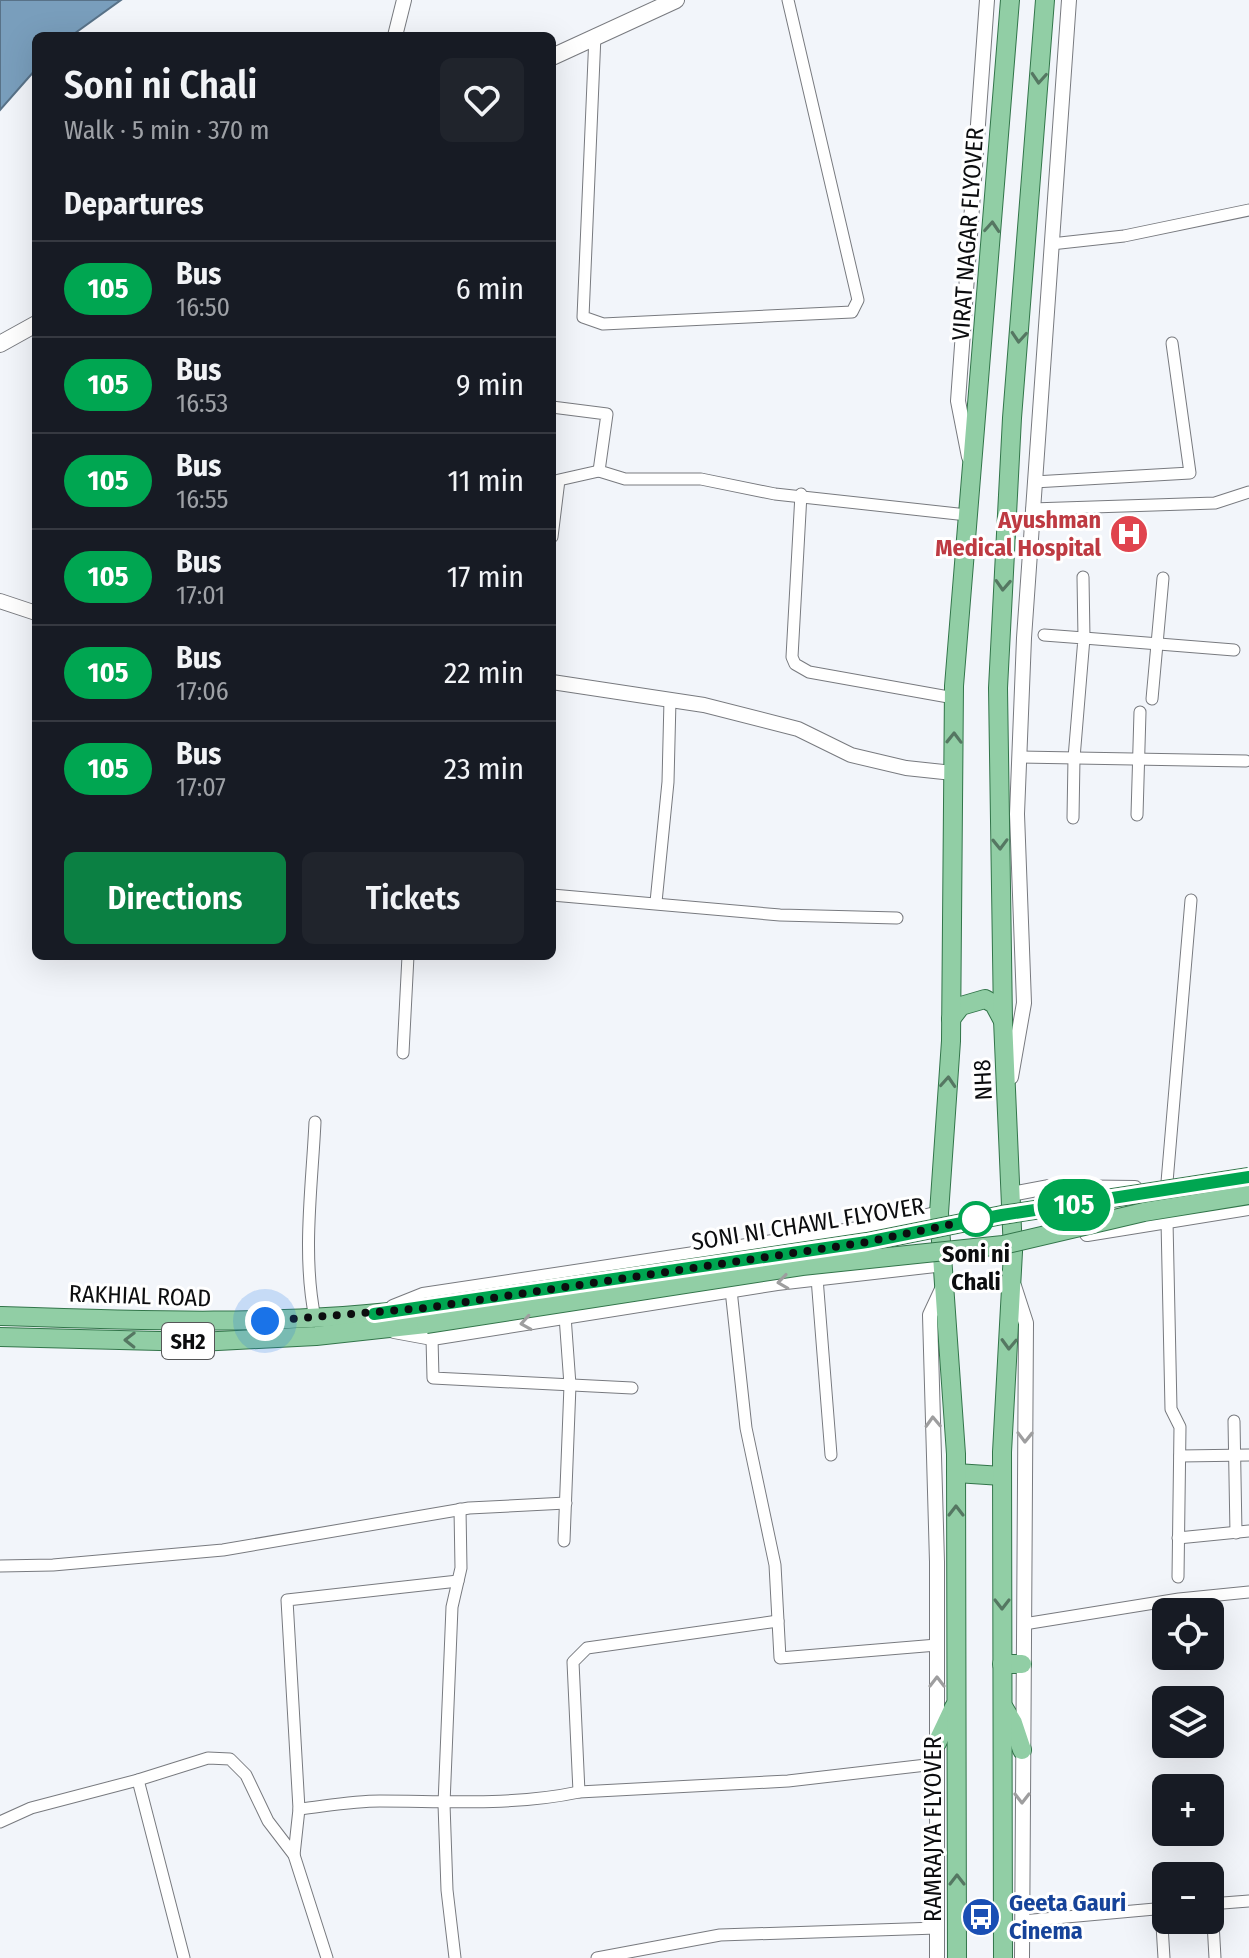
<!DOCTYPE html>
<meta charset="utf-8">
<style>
:root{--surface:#171b24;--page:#20242c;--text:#f1f3f6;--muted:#9ea1a6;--line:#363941;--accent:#0b8043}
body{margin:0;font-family:"Fira Sans Condensed",sans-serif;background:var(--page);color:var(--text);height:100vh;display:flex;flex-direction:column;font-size:30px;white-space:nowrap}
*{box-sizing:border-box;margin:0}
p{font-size:26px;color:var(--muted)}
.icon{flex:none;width:44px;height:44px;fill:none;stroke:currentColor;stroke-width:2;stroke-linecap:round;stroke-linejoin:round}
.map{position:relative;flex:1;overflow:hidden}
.sheet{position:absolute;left:32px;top:32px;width:524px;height:928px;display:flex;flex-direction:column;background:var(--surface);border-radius:12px;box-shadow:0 8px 32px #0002}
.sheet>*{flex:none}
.badge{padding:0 16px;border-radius:26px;font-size:28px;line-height:52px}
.buttons{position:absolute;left:1152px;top:1598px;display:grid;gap:16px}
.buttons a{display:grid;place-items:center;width:72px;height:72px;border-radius:12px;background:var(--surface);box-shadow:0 8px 32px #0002;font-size:40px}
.you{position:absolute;width:40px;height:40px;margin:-20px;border:6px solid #fff;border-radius:50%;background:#1a73e8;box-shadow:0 0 0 12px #1a73e833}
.map>.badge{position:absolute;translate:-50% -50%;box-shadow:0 0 0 4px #fff}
h2{padding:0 32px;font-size:30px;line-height:72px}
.round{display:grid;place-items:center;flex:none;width:84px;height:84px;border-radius:12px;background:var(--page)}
.overview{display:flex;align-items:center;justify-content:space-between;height:136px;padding:0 32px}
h1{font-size:38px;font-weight:600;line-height:60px}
.button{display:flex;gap:16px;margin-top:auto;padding:16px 32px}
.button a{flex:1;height:92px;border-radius:12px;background:var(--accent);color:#fff;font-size:32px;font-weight:600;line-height:92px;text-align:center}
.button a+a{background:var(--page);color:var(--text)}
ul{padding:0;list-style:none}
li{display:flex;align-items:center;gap:24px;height:96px;padding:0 32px;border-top:2px solid var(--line)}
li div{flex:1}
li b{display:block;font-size:30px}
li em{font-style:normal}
li .badge{min-width:88px;font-weight:700;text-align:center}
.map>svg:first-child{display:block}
</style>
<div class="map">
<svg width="1249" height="1958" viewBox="0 0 1249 1958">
<rect width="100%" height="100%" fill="#f2f5fa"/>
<polygon fill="#799ebc" stroke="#587288" stroke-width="2" points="0,0 121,0 71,36 36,36 36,69 0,110"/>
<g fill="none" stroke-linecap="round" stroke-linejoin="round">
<defs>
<g id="minor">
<polyline points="595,35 583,317 603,324 852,312 858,300 788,0"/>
<polyline points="1051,244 1124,236 1249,210"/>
<polyline points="552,407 607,414 599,471 625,479 701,479 775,494 967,515"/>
<polyline points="1034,482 1190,473 1172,343"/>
<polyline points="801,494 792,657 795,664 809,672 954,698"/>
<polyline points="1032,509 1215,503 1249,492"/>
<polyline points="552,537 559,480 599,471"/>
<polyline points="1083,577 1084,638 1234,650"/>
<polyline points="1044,635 1084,638 1074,758 1073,818"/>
<polyline points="1152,699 1163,578"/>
<polyline points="1020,757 1246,761"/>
<polyline points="1137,815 1140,712"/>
<polyline points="552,895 780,915 897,918"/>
<polyline points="656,902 668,782 670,700"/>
<polyline points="403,1053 408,956"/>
<polyline points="1167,1182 1191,900"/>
<polyline points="1167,1221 1171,1409 1180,1427 1178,1577"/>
<polyline points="817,1278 831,1455"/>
<polyline points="731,1290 746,1428 775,1565 780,1658 937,1645"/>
<path d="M315,1318C302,1255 312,1186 315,1122"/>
<polyline points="432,1338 433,1378 632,1388"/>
<polyline points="1234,1421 1236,1533"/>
<polyline points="1180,1456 1249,1455"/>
<polyline points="1178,1538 1249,1531"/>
<polyline points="564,1541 570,1385 565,1316"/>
<polyline points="0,1566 53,1565 223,1550 469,1508 566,1503"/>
<polyline points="1024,1624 1179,1599 1249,1592"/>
<polyline points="138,1780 208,1758 230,1759 246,1775 268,1821 294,1855 327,1958"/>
<polyline points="579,1792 573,1662 587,1648 778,1621"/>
<path d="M299,1809C326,1806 353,1801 380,1801C447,1801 513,1806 579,1792L788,1781L935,1764"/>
<polyline points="0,1822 31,1808 138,1780 184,1958"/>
<polyline points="294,1855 299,1809 287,1600 458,1581"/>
<polyline points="1210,1904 1249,1901"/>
<polyline points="1212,1904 1215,1958"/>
<polyline points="1161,1909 1164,1958"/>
<polyline points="1022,1921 1166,1908"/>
<polyline points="455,1958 447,1890 444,1804 452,1607 461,1568 460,1509"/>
<polyline points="597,1958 720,1935 937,1928"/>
</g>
<g id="tertiary">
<polyline points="395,36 404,0"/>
<polyline points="969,457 958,401 987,0"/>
<polyline points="0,601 36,613"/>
<polyline points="552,682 704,705 798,729 851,755 906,768 953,773"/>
<polyline points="1011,1077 1024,1003 1017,814 1024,638 1069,0"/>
<polyline points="1012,1194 1048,1187 1135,1188"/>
<polyline points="1087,1234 1249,1208"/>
<polyline points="1014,1286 1026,1323 1022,1958"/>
<polyline points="393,1307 423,1295 904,1222 939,1213"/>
<polyline points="394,1331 432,1338 777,1283 944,1264"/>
<polyline points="937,1958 937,1562 930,1315 944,1285"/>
</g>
<g id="secondary">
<polyline points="552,57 676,0"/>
<polyline points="0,344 36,324"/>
</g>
<g id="primary">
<polyline points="951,1019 961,1006 985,999 994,1004 1002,1019"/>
<path d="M0,1316C143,1321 283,1326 425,1308"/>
<polyline points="0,1337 199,1342 316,1336 426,1324"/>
<polyline points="956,1473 1002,1476"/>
<polyline points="1002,1664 1022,1664"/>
<polyline points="1004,1708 1013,1723 1022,1750"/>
<polyline points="937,1743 954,1707"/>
<polyline points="957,1958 956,1454 939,1213 951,1041 954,686 1010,0"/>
<polyline points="1003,1958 1002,1452 1013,1252 1003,1020 998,688 1012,418 1045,0"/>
</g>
</defs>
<use href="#minor" stroke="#787a7f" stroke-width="13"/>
<use href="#tertiary" stroke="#787a7f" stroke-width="16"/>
<use href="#secondary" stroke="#787a7f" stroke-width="18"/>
<use href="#primary" stroke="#32754a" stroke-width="20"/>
<use href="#minor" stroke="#fff" stroke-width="11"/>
<use href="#tertiary" stroke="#fff" stroke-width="14"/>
<use href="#secondary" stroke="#fff" stroke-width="16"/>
<use href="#primary" stroke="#91cea5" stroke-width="18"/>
<defs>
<g id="primary-bridge">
<polyline points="425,1308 867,1242 1002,1215 1249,1177"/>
<polyline points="426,1324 802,1266 1003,1245 1144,1212 1249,1195"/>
</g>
</defs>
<use href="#primary-bridge" stroke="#32754a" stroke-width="20" stroke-linecap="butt"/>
<use href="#primary-bridge" stroke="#91cea5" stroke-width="18"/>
</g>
<defs><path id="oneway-chevron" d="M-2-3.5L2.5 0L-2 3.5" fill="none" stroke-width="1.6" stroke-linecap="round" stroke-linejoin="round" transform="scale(2)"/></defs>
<g stroke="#557762">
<use href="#oneway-chevron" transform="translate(1039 78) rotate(94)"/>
<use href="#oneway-chevron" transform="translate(992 227) rotate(-86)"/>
<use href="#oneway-chevron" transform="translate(1019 337) rotate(94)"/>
<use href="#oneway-chevron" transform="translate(1003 585) rotate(93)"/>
<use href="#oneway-chevron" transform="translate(954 738) rotate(-89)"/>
<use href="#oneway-chevron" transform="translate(1000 844) rotate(89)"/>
<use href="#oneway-chevron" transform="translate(948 1082) rotate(-86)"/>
<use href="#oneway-chevron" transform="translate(130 1340) rotate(-179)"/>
<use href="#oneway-chevron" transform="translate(1009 1344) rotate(92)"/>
<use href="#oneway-chevron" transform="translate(956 1511) rotate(-90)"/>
<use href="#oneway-chevron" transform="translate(1002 1604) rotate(90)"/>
<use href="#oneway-chevron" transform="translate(957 1880) rotate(-90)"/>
</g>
<g stroke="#9e9e9f">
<use href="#oneway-chevron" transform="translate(783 1282) rotate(172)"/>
<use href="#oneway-chevron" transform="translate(526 1323) rotate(171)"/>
<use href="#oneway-chevron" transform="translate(933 1422) rotate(-92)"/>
<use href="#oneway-chevron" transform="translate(1025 1437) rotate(91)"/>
<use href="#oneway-chevron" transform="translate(937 1682) rotate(-90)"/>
<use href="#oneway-chevron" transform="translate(1022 1798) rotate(90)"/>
</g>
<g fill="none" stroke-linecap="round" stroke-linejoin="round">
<defs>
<polyline id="line" points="374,1314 867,1242 1002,1215 1249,1177"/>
</defs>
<use href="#line" stroke="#fff" stroke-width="18"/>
<use href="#line" stroke="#00a651" stroke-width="12"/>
<polyline stroke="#0c0d0f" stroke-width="8" stroke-dasharray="0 14.4" points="265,1321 425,1308 867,1242 976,1219"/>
</g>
<defs>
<symbol id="hospital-disc" viewBox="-11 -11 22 22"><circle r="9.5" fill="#e0444e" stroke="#fff"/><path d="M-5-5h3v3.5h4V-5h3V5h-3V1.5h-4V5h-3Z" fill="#fff"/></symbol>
<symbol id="bus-disc" viewBox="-11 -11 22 22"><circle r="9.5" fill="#1a4fb4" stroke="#fff"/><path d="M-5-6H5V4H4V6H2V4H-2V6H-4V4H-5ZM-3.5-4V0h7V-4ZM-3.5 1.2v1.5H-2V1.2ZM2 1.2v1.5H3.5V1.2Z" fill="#fff"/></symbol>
</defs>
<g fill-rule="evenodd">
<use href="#hospital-disc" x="1107" y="512" width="44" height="44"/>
<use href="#bus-disc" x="959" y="1895" width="44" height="44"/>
</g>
<circle fill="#fff" stroke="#00a651" stroke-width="4" cx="976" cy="1219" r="16"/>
<g text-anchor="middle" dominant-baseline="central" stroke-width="6" stroke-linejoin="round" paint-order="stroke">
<rect fill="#fff" stroke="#555657" stroke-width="2" x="162" y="1323" width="52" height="36" rx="6"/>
<g font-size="22" font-weight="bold" fill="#0c0d0f">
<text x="188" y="1341">SH2</text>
</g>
<g font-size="24" fill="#0c0d0f" stroke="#fff">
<text transform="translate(968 234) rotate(-86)">VIRAT NAGAR FLYOVER</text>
<text transform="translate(983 1080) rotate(-93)">NH8</text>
<text transform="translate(808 1224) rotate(-9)">SONI NI CHAWL FLYOVER</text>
<text transform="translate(140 1296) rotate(2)">RAKHIAL ROAD</text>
<text transform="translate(933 1829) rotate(-90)">RAMRAJYA FLYOVER</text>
</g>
<g font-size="24" font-weight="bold" fill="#be3a42" stroke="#fff" text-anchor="end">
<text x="1101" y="520">Ayushman<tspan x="1101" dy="28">Medical Hospital</tspan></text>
</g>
<g font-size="24" font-weight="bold" fill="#0c0d0f" stroke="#fff">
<text x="976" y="1254">Soni ni<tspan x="976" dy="28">Chali</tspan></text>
</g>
<g font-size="24" font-weight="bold" fill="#164399" stroke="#fff" text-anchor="start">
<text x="1009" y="1903">Geeta Gauri<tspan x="1009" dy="28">Cinema</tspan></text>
</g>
</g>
</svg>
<div class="buttons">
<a><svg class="icon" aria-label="locate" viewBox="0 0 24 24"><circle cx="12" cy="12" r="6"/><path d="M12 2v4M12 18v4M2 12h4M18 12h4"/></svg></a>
<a><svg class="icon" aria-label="layers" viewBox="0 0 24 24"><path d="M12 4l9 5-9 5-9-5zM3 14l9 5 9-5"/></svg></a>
<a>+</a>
<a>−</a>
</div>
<div class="you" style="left:265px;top:1321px"></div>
<b class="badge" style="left:1074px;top:1205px;background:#00a651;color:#fff">105</b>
<section class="sheet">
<div class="overview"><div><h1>Soni ni Chali</h1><p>Walk · 5 min · 370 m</p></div><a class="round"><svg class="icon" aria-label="heart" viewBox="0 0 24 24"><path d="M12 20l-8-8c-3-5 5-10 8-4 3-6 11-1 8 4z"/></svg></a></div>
<h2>Departures</h2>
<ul>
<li><span class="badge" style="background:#00a651;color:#fff">105</span><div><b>Bus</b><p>16:50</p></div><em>6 min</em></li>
<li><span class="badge" style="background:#00a651;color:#fff">105</span><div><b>Bus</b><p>16:53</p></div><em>9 min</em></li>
<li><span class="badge" style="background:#00a651;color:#fff">105</span><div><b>Bus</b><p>16:55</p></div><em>11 min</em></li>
<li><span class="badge" style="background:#00a651;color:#fff">105</span><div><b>Bus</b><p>17:01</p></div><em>17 min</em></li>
<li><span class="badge" style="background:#00a651;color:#fff">105</span><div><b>Bus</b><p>17:06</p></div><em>22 min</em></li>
<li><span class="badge" style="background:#00a651;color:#fff">105</span><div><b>Bus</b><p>17:07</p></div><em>23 min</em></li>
</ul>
<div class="button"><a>Directions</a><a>Tickets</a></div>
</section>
</div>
